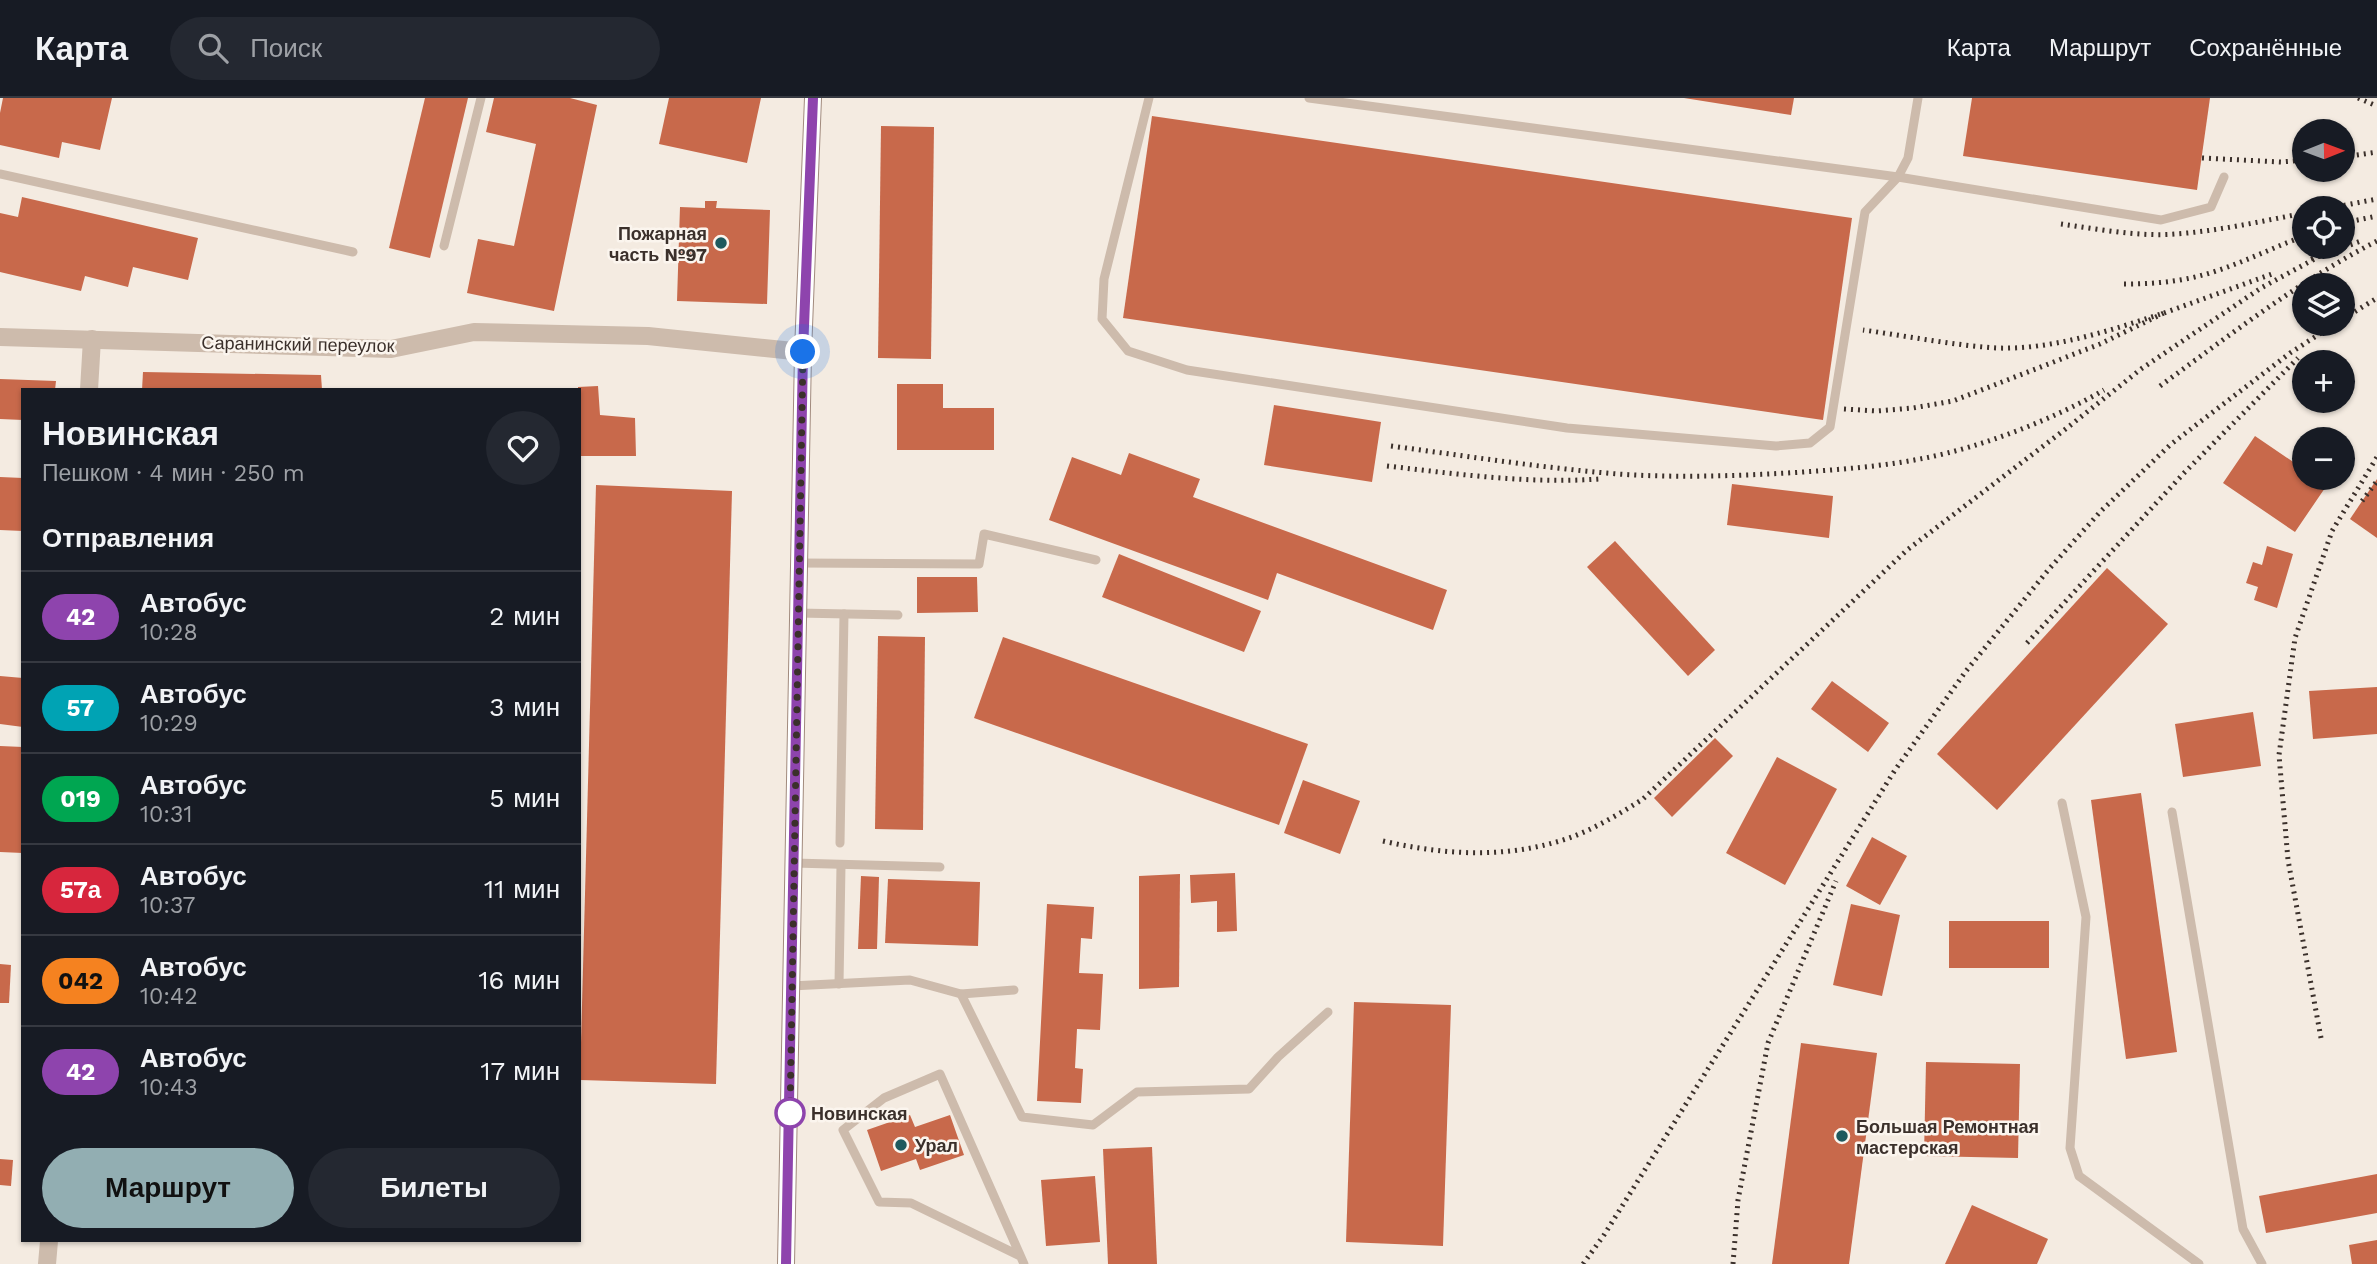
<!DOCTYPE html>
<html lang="ru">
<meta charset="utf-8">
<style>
:root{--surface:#171b24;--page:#242831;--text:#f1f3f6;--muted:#9ea1a6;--line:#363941;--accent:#92aeb2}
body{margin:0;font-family:"Work Sans",sans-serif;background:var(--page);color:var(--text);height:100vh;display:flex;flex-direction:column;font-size:26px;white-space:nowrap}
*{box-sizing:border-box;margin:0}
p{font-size:23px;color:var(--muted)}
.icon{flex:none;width:38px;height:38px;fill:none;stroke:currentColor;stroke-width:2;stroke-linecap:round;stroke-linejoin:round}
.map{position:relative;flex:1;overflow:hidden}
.details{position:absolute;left:21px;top:290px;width:560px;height:854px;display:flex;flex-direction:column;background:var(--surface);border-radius:0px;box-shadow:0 2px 5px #0004}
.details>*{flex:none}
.badge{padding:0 14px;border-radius:23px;font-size:24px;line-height:46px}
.needle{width:46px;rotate:89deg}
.fabs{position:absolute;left:2292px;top:21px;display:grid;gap:14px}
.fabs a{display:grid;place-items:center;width:63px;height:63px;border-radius:50%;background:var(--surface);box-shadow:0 2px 5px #0004;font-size:35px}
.you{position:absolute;width:35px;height:35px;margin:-18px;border:5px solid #fff;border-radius:50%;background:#1a73e8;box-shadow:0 0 0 10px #1a73e833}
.map>.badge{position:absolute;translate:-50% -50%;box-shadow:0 0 0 4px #fff}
h2{padding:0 21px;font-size:26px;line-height:63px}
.round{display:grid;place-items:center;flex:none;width:74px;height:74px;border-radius:37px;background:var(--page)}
.summary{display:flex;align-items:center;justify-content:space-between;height:119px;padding:0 21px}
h1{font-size:33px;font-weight:800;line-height:52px}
.cta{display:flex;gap:14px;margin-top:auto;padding:14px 21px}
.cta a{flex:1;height:80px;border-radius:42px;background:var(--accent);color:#111;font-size:28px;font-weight:800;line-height:80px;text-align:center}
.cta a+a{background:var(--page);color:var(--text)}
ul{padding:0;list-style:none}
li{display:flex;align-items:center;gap:21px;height:91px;padding:0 21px;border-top:2px solid var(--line)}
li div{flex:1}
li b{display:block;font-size:26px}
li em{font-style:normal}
li .badge{min-width:77px;font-weight:700;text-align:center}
header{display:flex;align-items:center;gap:42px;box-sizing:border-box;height:98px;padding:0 35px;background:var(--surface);border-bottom:2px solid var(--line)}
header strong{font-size:33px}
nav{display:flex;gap:38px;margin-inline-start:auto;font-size:24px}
.search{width:490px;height:63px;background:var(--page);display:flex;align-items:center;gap:18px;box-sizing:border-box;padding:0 24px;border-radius:38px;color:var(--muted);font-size:26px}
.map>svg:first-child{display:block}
</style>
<header>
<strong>Карта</strong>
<div class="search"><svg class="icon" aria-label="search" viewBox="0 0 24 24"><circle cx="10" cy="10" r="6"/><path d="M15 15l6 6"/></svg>Поиск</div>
<nav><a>Карта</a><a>Маршрут</a><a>Сохранённые</a></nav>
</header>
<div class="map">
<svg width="2377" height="1166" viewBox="0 0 2377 1166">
<rect width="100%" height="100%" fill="#f4ebe1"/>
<g fill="#c8694b">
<polygon points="3,0 112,0 100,52 62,44 59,60 0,47 0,15"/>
<polygon points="425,0 468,0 430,160 389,150"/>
<polygon points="494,0 570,0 597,7 554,213 467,195 478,141 514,148 536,46 486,34"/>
<polygon points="669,0 761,0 747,65 659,46"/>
<polygon points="1684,0 1794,0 1791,17"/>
<polygon points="1972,0 2210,0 2197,92 1963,58"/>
<polygon points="1152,18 1852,120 1823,322 1123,220"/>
<polygon points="881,28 934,29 931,261 878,260"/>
<polygon points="22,99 198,140 188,182 133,169 128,189 85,178 81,193 0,174 0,115 18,119"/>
<polygon points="705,103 717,103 716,110 770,112 767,206 677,203 680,109 705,110"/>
<polygon points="143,274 321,277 322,292 142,292"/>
<polygon points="0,281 56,283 55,292 23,292 23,322 0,321"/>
<polygon points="897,286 943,286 943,310 994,310 994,352 897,352"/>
<polygon points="598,288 600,317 635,320 636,358 579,358 578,289"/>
<polygon points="1274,307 1381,324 1372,384 1264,367"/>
<polygon points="2255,338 2305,372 2305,380 2316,380 2327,387 2295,434 2223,385"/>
<polygon points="1129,355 1200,381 1193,399 1447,492 1433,532 1277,475 1268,502 1049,422 1072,359 1121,377"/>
<polygon points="0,379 23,380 23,433 0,432"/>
<polygon points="2377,381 2377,440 2350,421"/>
<polygon points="1732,386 1833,398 1829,440 1727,427"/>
<polygon points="596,387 732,393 716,986 580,982"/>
<polygon points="1615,443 1715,552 1688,578 1587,469"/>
<polygon points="2267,448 2293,456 2277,510 2254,502 2258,489 2246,485 2253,464 2262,467"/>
<polygon points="1119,456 1261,513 1244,554 1102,499"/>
<polygon points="2107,470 2168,526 1997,712 1937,656"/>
<polygon points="917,479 977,479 978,514 917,515"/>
<polygon points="878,538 925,539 923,732 875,731"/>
<polygon points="1003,539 1308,646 1279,727 974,620"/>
<polygon points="0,578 23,580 23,629 0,626"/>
<polygon points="1832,583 1889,625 1868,654 1811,611"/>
<polygon points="2377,589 2377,636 2313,641 2309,593"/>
<polygon points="2253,614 2261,668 2183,679 2175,626"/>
<polygon points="1715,640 1733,658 1672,719 1654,700"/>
<polygon points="0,648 23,649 23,755 0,754"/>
<polygon points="1777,659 1837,691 1785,787 1726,755"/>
<polygon points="1303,682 1360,703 1340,756 1284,735"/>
<polygon points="2141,695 2177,954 2126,961 2091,702"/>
<polygon points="1872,739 1907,758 1880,807 1846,788"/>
<polygon points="1235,775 1237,833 1217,834 1217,803 1191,805 1190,777"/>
<polygon points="1180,776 1179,889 1139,891 1139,778"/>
<polygon points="861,778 879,779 877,851 858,851"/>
<polygon points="888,781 980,784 978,848 885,845"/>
<polygon points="1047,806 1094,809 1092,841 1081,840 1079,875 1103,876 1100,932 1077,931 1075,970 1083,971 1081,1005 1037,1003"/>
<polygon points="1851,806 1900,817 1882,898 1833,887"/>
<rect x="1949" y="823" width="100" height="47"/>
<polygon points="0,866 11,867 9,905 0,905"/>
<polygon points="1354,904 1451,907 1443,1148 1346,1144"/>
<polygon points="1801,945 1877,955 1849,1166 1772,1166"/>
<polygon points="1926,964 2020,966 2018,1060 1924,1058"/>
<polygon points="910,1017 915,1029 950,1017 964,1057 920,1072 916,1061 881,1073 867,1032"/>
<polygon points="1152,1049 1157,1166 1108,1166 1103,1051"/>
<polygon points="0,1061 13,1062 11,1088 0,1087"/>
<polygon points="2377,1076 2377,1115 2266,1135 2259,1098"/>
<polygon points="1095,1078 1100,1144 1046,1148 1041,1082"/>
<polygon points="1972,1107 2048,1141 2037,1166 1945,1166"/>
<polygon points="2377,1142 2377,1166 2352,1166 2349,1147"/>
</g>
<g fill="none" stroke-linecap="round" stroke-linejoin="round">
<g stroke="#cdbbac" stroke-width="9">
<polyline points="1149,0 1104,181 1102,221 1128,253 1187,272 1567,330 1776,348 1810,345 1830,329 1865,114 1898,79 1908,60 1918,0"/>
<polyline points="1309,0 1898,79 2161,122 2211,109 2224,79"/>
<polyline points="0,76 353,154"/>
<polyline points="444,148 481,0"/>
<polyline points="799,465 979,466 984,436 1096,462"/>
<polyline points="798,515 898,517"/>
<polyline points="2062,705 2086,819 2070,1050 2079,1078 2199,1166"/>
<polyline points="2172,714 2243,1131 2262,1166"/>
<polyline points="840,745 844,516"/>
<polyline points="794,765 940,769"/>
<polyline points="839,886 841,767"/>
<polyline points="791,888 910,882 961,896 1014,892"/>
<polyline points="961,896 1022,1019 1093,1027 1137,994 1249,991 1278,959 1328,914"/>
<polyline points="1020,1158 911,1105 879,1104 843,1032 884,1000 940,976 1024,1166"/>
</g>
<g stroke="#cdbbac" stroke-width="18">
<polyline points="0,239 391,251 474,234 648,238 803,254"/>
<polyline points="89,292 92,241"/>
<polyline points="47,1166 49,1143"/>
</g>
<polyline stroke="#a18a7d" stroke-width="18" points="786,1166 803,254 813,0"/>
<g stroke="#3b302b" stroke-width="5" stroke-dasharray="2 5" stroke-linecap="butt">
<polyline points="2358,0 2377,8"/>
<polyline points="2343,59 2377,54"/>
<polyline points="2202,60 2281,64 2305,62"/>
<polyline points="2330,110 2377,101"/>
<polyline points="2343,125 2377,118"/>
<path d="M2061,126C2098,131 2138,139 2175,136C2219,133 2262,123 2305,115"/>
<polyline points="2311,161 2361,143"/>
<path d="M2124,186C2157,186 2188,183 2219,172C2249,162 2276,148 2305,138"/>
<polyline points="2164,215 2272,176"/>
<polyline points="2343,221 2377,200"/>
<path d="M2160,288C2230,237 2299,183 2377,143"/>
<path d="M1844,311L1877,313L1913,310L1953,303L2100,246L2164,215C2111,232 2053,252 1996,250C1952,247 1907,238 1863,232"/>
<path d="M1391,348C1467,358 1542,370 1618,376C1675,380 1732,378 1788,375C1834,372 1880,369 1925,360C1982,349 2054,321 2104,292"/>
<path d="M1387,368C1457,376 1528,386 1599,381"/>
<polyline points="2362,403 2377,383"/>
<polyline points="2027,545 2184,375 2298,260"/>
<path d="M1383,743C1444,757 1505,761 1566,741C1593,732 1619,716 1643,701L1907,452L2067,330L2141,271L2261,190L2320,158"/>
<polyline points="2321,940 2288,762 2279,657 2295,540 2332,433 2377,359"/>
<polyline points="1583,1166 1604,1137 1895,672 1966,573 2049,471 2100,414 2170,347 2290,255 2335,226"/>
<polyline points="1733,1166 1738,1102 1768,945 1836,783"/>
</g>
</g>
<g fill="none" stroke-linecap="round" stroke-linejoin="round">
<defs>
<polyline id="line" points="786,1166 803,254 813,0"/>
</defs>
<use href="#line" stroke="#fff" stroke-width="16"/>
<use href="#line" stroke="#8e44ad" stroke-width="10"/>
<polyline stroke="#3b302b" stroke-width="7" stroke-dasharray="0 12.6" points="790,1015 803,254"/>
</g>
<g fill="#1f5a5e" stroke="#fbf5ee" stroke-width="2.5">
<circle cx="721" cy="145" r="7"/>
<circle cx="1842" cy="1038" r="7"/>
<circle cx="901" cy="1047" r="7"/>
</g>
<circle fill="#fff" stroke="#8e44ad" stroke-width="3.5" cx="790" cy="1015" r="14"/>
<g text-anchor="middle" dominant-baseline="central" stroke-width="5" stroke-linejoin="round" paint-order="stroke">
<g font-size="18" font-weight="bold" fill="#3b302b" stroke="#fbf5ee" text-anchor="start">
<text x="707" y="135" text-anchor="end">Пожарная<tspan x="707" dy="21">часть №97</tspan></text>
<text x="1856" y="1028">Большая Ремонтная<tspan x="1856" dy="21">мастерская</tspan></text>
<text x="915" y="1047">Урал</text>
</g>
<g font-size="18" fill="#3b302b" stroke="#fbf5ee">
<text transform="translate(298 246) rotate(1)">Саранинский переулок</text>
</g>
<g font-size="18" font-weight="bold" fill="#3b302b" stroke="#fbf5ee" text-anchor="start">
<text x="811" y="1015">Новинская</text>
</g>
</g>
</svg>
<div class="fabs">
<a><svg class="needle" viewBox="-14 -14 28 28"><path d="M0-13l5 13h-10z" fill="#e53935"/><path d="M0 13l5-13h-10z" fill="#9ea1a6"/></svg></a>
<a><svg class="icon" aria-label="locate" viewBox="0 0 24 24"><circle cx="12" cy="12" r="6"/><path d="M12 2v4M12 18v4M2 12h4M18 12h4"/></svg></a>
<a><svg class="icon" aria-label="layers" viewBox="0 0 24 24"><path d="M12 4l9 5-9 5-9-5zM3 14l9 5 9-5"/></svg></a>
<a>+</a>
<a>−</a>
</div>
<div class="you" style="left:803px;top:254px"></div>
<section class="details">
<div class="summary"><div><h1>Новинская</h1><p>Пешком · 4 мин · 250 m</p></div><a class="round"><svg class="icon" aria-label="heart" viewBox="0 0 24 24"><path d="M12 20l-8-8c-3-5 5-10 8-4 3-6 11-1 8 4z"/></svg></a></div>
<h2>Отправления</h2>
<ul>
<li><span class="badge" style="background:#8e44ad;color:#fff">42</span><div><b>Автобус</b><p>10:28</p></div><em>2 мин</em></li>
<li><span class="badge" style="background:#00a3b4;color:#fff">57</span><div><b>Автобус</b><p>10:29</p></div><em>3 мин</em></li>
<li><span class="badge" style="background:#00a651;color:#fff">019</span><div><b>Автобус</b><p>10:31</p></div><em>5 мин</em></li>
<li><span class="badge" style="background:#d7263d;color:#fff">57а</span><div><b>Автобус</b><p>10:37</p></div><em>11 мин</em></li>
<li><span class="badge" style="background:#f58220;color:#111">042</span><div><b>Автобус</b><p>10:42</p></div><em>16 мин</em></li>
<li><span class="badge" style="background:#8e44ad;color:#fff">42</span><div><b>Автобус</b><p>10:43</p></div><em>17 мин</em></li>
</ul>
<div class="cta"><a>Маршрут</a><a>Билеты</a></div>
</section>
</div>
